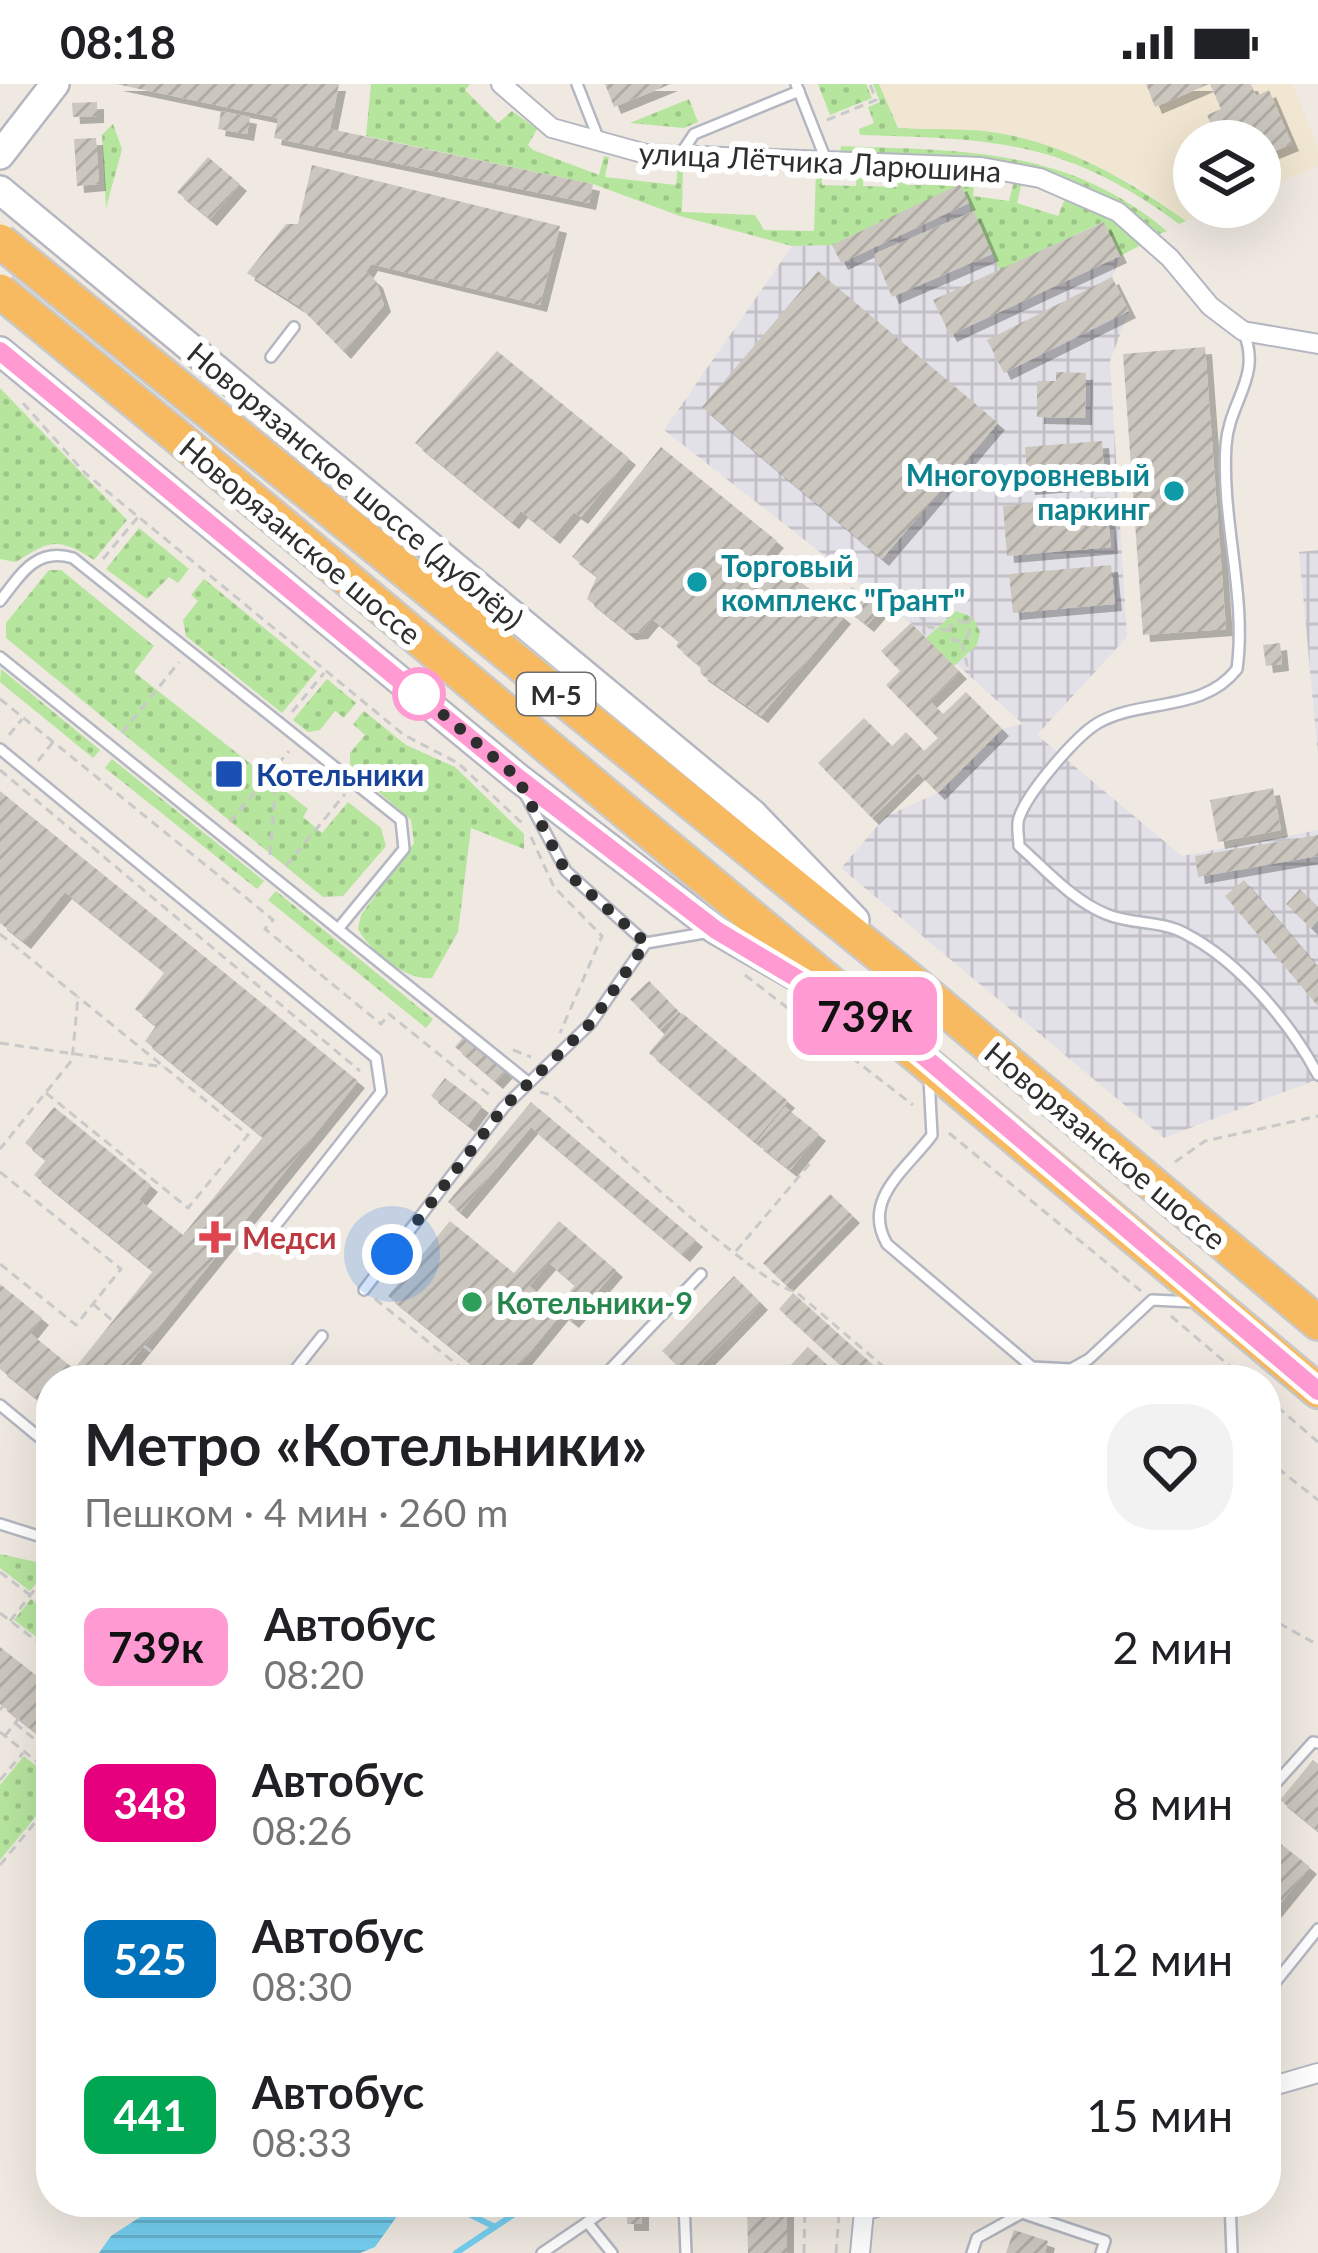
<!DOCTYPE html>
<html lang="ru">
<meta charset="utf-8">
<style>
:root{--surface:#fff;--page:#f2f2f2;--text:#202124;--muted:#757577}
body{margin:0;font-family:Lato,sans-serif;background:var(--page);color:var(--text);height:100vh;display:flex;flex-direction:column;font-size:45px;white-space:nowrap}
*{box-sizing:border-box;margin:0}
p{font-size:39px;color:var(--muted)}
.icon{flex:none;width:66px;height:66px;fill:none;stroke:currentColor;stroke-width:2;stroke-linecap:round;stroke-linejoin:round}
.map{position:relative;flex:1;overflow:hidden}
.sheet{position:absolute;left:36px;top:1281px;width:1245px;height:852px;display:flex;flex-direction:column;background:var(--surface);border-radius:48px;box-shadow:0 12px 48px #0002}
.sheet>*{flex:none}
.badge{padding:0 24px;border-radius:18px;font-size:42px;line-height:78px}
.buttons{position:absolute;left:1173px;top:36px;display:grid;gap:24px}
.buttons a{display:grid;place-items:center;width:108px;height:108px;border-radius:50%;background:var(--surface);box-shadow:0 12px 48px #0002;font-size:60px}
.you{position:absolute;width:60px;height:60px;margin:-30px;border:9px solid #fff;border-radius:50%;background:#1a73e8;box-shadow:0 0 0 18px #1a73e833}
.map>.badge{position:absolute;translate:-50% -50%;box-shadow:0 0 0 6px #fff}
.round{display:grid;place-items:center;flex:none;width:126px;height:126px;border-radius:48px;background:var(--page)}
.summary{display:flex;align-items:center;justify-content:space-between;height:204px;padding:0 48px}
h1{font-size:57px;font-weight:700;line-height:90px}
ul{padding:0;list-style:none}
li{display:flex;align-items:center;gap:36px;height:156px;padding:0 48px}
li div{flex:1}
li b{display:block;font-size:45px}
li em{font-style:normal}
li .badge{min-width:132px;font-weight:700;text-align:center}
.status{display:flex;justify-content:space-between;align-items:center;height:84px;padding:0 60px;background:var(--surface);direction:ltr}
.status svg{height:33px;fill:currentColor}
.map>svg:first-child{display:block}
</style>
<div class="status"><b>08:18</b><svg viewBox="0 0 49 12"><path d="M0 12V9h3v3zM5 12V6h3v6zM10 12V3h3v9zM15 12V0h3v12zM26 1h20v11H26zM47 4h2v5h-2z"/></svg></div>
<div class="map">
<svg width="1318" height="2169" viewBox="0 0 1318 2169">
<defs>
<pattern id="industrial-grid" width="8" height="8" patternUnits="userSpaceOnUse" patternTransform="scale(3)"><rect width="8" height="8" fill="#e3e1e8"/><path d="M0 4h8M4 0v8" fill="none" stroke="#c3c1c7"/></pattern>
<pattern id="grass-dots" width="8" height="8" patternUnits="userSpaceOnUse" patternTransform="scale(3)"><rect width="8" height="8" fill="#b6e59e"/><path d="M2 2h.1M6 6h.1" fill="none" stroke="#9dc588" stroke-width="1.8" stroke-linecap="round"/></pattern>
<pattern id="water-rules" width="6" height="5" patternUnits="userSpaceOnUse" patternTransform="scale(3)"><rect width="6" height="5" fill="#75cff0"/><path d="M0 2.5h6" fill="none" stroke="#66b2ce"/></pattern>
<pattern id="building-hatch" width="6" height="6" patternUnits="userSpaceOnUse" patternTransform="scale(3)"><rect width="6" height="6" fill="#cbc7bf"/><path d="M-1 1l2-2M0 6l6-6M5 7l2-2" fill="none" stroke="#afaba4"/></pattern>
<filter id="shadow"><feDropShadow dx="7" dy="7" stdDeviation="0" flood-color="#0004"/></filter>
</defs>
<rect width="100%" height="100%" fill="#efe9e1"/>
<g fill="url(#industrial-grid)">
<polygon points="960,100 1000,185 1104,138 1120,172 1112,194 1129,227 1110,277 1127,553 1037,651 1182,772 1318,746 1318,995 1164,1054 841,784 886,732 938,709 1002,645 1023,640 911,539 664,346 792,162 832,161"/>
<polygon points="1318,466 1318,672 1299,468"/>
</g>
<polygon fill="#f0e6d1" points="879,0 1292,0 1318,63 1318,82 1260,106 1260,57 1194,57 1194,123 1219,123 1186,137 1135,100 1055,67 994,48 898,44"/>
<g fill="url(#grass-dots)">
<polygon points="371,0 470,0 465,6 498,39 512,27 537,45 528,61 533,66 599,91 604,72 609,73 605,93 676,101 678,81 683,81 682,128 755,131 764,146 814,147 816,85 821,85 822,101 856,102 857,85 863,85 863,102 898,103 899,86 905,86 906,101 940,101 941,87 975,92 973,112 1009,117 1014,97 1022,98 1017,119 1058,132 1066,112 1108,132 1143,160 1120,172 1103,138 1000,186 960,101 832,161 792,162 680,132 593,100 366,52"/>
<polygon points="818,0 866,0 872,14 830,31"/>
<path d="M873,0H879L898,44C929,46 961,44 992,48C1062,58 1129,96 1186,137L1179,140C1066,56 995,55 860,51L859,45L874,39L868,23L880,18Z"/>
<polygon points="689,15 698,38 684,44 630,39"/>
<polygon points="113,40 122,65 106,124 102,51"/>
<path d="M841,62C965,67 1066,63 1167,147L1160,150C1065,71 958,73 840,68Z"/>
<path d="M0,304L127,436L94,476C57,452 49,457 16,478L0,475Z"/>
<polygon points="139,444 189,485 178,499 169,493 147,515 106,485"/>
<polygon points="49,486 61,486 154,562 134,588 308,725 303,733 322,749 348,718 381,744 386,762 343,812 323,813 6,554 6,539"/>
<polygon points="204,495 317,587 282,629 186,552 183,536 198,517 191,511"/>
<polygon points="956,527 973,533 980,548 977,561 954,582 926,554"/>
<polygon points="1,585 100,666 93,674 0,598"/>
<polygon points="327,595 356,619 344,634 335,627 320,646 308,648 293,636"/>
<path d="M364,627L406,661L455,683L524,750V765L471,744L458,848L432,894C406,897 370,867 358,845L361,831L414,759L411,736L350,683V669L365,651L353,640Z"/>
<polygon points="112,675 264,797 257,805 105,684"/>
<polygon points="276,807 433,935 426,944 268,816"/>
<polygon points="0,1470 50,1481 30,1507 0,1484"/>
<polygon points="31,1515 51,1530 51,1548 43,1558 14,1536"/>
<polygon points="24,1672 51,1694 51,1714 0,1776 0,1701"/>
</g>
<polygon fill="url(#water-rules)" points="163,2118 407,2118 375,2163 360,2169 99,2169 111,2152"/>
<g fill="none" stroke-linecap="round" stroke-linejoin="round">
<g stroke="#75cff0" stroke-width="6">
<polyline points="445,2118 495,2143"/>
<polyline points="456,2169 532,2118"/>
</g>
</g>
<g fill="url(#building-hatch)" fill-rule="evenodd" filter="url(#shadow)">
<polygon points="116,0 339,0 330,45 593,100 589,119 274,54 278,34"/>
<polygon points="605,0 671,0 614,23"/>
<polygon points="1146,0 1209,0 1155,23"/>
<polygon points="1210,0 1251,0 1256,12 1269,6 1292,60 1260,73 1260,57 1218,57 1207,31 1221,25"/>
<polygon points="97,18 97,32 73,33 72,19"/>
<polygon points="221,27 250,33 247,50 218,45"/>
<polygon points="96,54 99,100 77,102 74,55"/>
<polygon points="208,73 240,100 210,135 177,108"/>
<polygon points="312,81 560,142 540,221 371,180 366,188 376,197 384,221 344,268 300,223 247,189 286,140 298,140"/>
<polygon points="960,100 969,119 841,179 832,161"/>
<polygon points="974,127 992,170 892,213 874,170"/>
<polygon points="1104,138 1120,172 950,251 933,216"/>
<polygon points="818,187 998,339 882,475 702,323"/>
<polygon points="1112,193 1129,227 1004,289 987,256"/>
<polygon points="1205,263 1226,545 1143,551 1123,270"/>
<polygon points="497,267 629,374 581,433 574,428 553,453 521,427 512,438 415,359"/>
<polygon points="1056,288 1086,289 1085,334 1037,333 1037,297 1056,297"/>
<polygon points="1102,357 1105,398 1028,404 1025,363"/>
<polygon points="661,363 777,457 766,470 844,533 761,632 701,590 700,582 676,562 679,557 652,535 641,548 629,549 587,515 597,492 572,473"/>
<polygon points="1106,413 1111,463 1007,472 1003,422"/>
<polygon points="1111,481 1115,520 1013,529 1009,490"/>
<polygon points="852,503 880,526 867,541 839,518"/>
<polygon points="911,539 960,588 930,617 943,630 966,608 1002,645 938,709 918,689 872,734 818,679 864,634 892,662 906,648 924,667 938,654 886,601 900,587 881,567"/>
<polygon points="1280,559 1282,580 1266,582 1263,561"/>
<polygon points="1273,704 1281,746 1218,758 1210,716"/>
<polygon points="0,707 358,997 116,1296 51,1296 51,1326 0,1285 0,1200 42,1234 30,1249 74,1285 153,1187 34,1091 46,1076 25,1059 54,1023 151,1101 139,1116 183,1151 263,1053 145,957 156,942 135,925 165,888 65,808 24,858 0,839"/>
<polygon points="1318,751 1318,772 1198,793 1195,772"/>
<polygon points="1244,796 1318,883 1318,922 1225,812"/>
<polygon points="1300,805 1318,823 1318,836 1311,844 1286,820"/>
<polygon points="649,897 679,928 660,946 630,915"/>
<polygon points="682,929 788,1017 754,1057 649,969"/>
<polygon points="465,951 507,986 496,998 455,963"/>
<polygon points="445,994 482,1022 468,1041 431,1012"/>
<polygon points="531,1018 696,1156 683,1171 531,1043 460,1128 448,1118"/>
<polygon points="785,1023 819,1050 790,1086 756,1059"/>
<polygon points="830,1110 853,1132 786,1201 763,1179"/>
<path d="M450,1137L514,1189L559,1137L616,1186L572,1237L562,1229L507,1296H491L388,1212ZM549,1179L575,1201L556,1224L529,1202Z"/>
<polygon points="734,1192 761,1219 690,1293 662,1267"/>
<polygon points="793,1209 890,1296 857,1296 779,1225"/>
<polygon points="808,1263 838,1291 834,1296 777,1296"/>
<polygon points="0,1563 51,1603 51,1660 0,1620"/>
<polygon points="1313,1676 1318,1680 1318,1747 1280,1716"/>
<polygon points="1266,1748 1310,1783 1266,1837"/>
<polygon points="747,2118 787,2118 787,2169 748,2169"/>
<rect x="627" y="2120" width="15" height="20"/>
<polygon points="1014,2146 1048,2157 1045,2169 1006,2169"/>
</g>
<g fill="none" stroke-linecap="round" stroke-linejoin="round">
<defs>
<g id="service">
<polyline points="577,0 599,56"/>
<polyline points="796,0 826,76"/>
<polyline points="680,71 694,50 799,7"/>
<path d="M1243,247C1263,292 1229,317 1226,361C1221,436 1247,512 1237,585C1203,629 1142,614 1098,639C1076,652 1027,709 1019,734C1016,741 1019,753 1019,762C1046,786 1072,816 1106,830C1131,841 1162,836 1186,850C1240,878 1290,939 1318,991"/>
<polyline points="271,273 294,243"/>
<path d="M0,517C21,490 36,463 73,474L401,736L404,765L338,845"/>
<polyline points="0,573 528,998"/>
<polyline points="0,665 376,974 381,1008 269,1150"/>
<polyline points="526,712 566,787 646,859"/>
<path d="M929,995L932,1051C907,1085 861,1115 887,1160L1032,1283L1071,1285L1089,1275L1152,1216L1194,1218"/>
<polyline points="364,1206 504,1023 591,939 646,859 710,848"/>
<polyline points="287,1296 322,1252"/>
<polyline points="600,1296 701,1190"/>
<polyline points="0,1321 51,1363"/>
<polyline points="0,1440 51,1456"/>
<polyline points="1266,1710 1313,1658 1318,1659"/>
<polyline points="1266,1910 1318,1845"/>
<polyline points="684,2118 686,2169"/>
<polyline points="1230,2118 1232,2169"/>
<polyline points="587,2138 612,2169"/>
<polyline points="542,2169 617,2118"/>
<polyline points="972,2169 977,2154 1022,2129 1105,2157 1101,2169"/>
</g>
<g id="minor">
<polyline points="501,0 552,44 646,70 981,83 1040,94 1118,128 1170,174 1210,222 1243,247 1318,260"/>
<polyline points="1266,2004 1318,1989"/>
<polyline points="860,2169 864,2127 892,2118"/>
</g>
<g id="secondary">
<polyline points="0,71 55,0"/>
<polyline points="0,106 753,730 855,836"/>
<polyline points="0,267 517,693 716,846 830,912"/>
</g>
<g id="trunk">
<polyline points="198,319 915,900 1318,1239"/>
<polyline points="173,349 1318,1307"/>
</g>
</defs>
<use href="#service" stroke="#b4b7c1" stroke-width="14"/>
<use href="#minor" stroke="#b4b7c1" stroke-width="22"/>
<use href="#secondary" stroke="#b4b7c1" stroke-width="32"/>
<use href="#trunk" stroke="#c9c9c9" stroke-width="38"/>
<g stroke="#c9c9c9" stroke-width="3" stroke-dasharray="9 6" stroke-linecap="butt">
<polyline points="827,36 876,16 870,0"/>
<polyline points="23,319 85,389 404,651 458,679 523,740"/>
<polyline points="103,475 138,433"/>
<polyline points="917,529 929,543 947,546"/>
<circle cx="959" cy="547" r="10"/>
<polyline points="967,539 977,529"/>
<polyline points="962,559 968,585"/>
<polyline points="0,615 255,821 273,836 265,845 381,940 389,930 492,1013"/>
<polyline points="292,628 324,589"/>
<polyline points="122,649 179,578"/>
<polyline points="9,651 22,635"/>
<polyline points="38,677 53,658"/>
<polyline points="0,686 360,987"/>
<polyline points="230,738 289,667"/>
<polyline points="531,753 554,803 602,852 560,949"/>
<polyline points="270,771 277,685"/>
<polyline points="286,782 345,710"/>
<polyline points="0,850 78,913 72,976 0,1065"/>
<polyline points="745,891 913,1021"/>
<polyline points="0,959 164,983"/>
<polyline points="513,966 531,973"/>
<path d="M540,1008L552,1011C587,1041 766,1208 795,1207L899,1296"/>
<polyline points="46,1009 188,1124 248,1051 78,913"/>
<polyline points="949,1049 1141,1207"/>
<polyline points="1175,1078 1205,1057 1318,1032"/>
<polyline points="0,1088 121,1185 76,1241 0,1180"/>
<polyline points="736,1167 812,1077"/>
<polyline points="375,1215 476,1296"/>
<polyline points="93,1220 113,1237"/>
<polyline points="1171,1232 1246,1296"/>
<polyline points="144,1262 153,1269"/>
<polyline points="1092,1296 1119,1286 1133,1296"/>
<polyline points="1266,1313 1318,1358"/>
<polyline points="1266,1375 1318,1416"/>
<polyline points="0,1488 51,1527"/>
<polyline points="0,1529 51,1568"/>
<polyline points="1266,1532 1318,1561"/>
<polyline points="10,1537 51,1485"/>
<polyline points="0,1626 3,1622"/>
<polyline points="15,1639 51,1669"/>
<polyline points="0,1648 51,1689"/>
<polyline points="5,1652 19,1634"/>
<polyline points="0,1696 23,1669"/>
<polyline points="0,1781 51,1719"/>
<polyline points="804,2169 805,2118"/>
<polyline points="836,2169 840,2118"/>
</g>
<use href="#service" stroke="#fff" stroke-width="9"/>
<use href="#minor" stroke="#fff" stroke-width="18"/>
<use href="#secondary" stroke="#fff" stroke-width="27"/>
<use href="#trunk" stroke="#f8ba60" stroke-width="33"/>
<defs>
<g id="trunk-bridge">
<polyline points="0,157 198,319"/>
<polyline points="0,207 173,349"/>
</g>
</defs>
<use href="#trunk-bridge" stroke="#c9c9c9" stroke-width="38" stroke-linecap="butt"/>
<use href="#trunk-bridge" stroke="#f8ba60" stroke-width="33"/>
</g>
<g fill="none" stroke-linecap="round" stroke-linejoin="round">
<defs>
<polyline id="line" points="0,267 517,693 716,846 915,965 1318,1307"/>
</defs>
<use href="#line" stroke="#fff" stroke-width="27"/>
<use href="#line" stroke="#ff9ad2" stroke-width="18"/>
<polyline stroke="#2e2e2e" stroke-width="12" stroke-dasharray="0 21.6" points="392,1170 504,1023 591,939 646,859 566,788 517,693 419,610"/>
</g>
<g fill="#0f9aa8" stroke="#fff" stroke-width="4.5">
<circle cx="1174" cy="407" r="12"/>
<circle cx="697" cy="498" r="12"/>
</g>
<circle fill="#fff" stroke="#ff9ad2" stroke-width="6" cx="419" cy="610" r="24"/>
<rect fill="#1a4fb4" stroke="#fff" stroke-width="4.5" x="214" y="675" width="30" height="30" rx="6"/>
<path fill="#e0444e" stroke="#fff" stroke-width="4.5" d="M209 1135h12v12h12v12h-12v12h-12v-12h-12v-12h12z"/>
<circle fill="#2e9e5b" stroke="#fff" stroke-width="4.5" cx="472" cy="1218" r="12"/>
<g text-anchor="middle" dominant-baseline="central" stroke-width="12" stroke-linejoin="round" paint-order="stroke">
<rect fill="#fff" stroke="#6d6d6d" stroke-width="3" x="517" y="589" width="78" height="42" rx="9"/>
<g font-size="27" font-weight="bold" fill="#2e2e2e">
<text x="556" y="610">М-5</text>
</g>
<g font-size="30" fill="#2e2e2e" stroke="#fff">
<text transform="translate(820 77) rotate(3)">улица Лётчика Ларюшина</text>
<text transform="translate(356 401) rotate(40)">Новорязанское шоссе (дублёр)</text>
<text transform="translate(301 456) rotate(40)">Новорязанское шоссе</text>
<text transform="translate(1106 1061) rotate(40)">Новорязанское шоссе</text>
</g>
<g font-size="30" font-weight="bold" fill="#0d838f" stroke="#fff" text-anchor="end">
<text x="1150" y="390">Многоуровневый<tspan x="1150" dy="34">паркинг</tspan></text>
<text x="721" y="481" text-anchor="start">Торговый<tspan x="721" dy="34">комплекс "Грант"</tspan></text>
</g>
<g font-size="30" font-weight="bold" fill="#164399" stroke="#fff" text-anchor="start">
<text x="256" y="690">Котельники</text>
</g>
<g font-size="30" font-weight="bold" fill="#be3a42" stroke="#fff" text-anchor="start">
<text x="242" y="1153">Медси</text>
</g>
<g font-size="30" font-weight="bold" fill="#27864d" stroke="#fff" text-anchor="start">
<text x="496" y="1218">Котельники-9</text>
</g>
</g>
</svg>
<div class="buttons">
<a><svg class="icon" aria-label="layers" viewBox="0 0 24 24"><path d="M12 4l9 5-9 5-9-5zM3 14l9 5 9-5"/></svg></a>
</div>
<div class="you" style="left:392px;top:1170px"></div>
<b class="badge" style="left:865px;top:932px;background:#ff9ad2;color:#111">739к</b>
<section class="sheet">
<div class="summary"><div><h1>Метро «Котельники»</h1><p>Пешком · 4 мин · 260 m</p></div><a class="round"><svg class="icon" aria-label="heart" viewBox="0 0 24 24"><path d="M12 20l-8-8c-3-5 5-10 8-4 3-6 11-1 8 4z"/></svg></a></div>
<ul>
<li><span class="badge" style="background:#ff9ad2;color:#111">739к</span><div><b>Автобус</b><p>08:20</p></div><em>2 мин</em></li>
<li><span class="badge" style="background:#e6007e;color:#fff">348</span><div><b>Автобус</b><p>08:26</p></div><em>8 мин</em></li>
<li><span class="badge" style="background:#0072bc;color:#fff">525</span><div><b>Автобус</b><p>08:30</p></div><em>12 мин</em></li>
<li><span class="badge" style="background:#00a651;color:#fff">441</span><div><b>Автобус</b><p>08:33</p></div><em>15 мин</em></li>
</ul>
</section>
</div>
